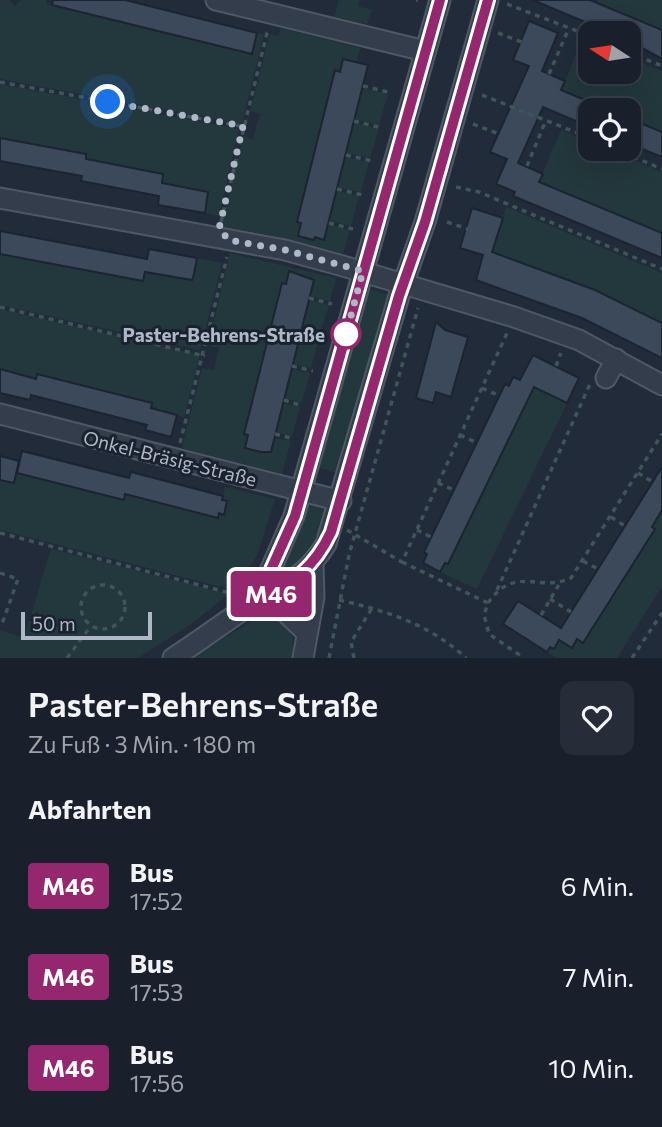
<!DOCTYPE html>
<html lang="de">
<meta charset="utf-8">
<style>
:root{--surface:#19202c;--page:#262d38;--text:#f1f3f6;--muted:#9fa3a9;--line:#373e48}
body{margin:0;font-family:Commissioner,sans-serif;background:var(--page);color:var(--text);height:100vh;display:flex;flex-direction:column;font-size:26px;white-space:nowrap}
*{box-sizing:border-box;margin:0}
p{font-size:23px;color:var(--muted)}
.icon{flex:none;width:38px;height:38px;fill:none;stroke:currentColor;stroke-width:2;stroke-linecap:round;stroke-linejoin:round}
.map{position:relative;height:658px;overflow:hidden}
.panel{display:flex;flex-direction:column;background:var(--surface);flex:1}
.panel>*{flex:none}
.badge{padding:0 14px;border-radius:5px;font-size:24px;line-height:46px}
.needle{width:46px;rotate:282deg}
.controls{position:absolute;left:578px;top:21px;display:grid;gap:14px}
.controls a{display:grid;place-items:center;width:63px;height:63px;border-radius:14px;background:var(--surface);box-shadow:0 7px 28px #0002,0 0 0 2px var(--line);font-size:35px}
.scale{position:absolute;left:21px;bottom:18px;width:131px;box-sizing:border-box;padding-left:7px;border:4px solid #afb8c7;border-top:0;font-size:19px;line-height:24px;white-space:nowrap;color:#afb8c7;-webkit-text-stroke:5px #1a222f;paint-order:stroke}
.you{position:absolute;width:35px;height:35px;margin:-18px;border:5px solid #fff;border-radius:50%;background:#1a73e8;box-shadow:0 0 0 10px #1a73e833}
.map>.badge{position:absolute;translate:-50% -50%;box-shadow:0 0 0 4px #fff}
h2{padding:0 28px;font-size:26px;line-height:63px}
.round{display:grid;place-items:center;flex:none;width:74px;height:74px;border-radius:14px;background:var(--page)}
.head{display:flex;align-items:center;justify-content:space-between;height:119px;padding:0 28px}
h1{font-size:33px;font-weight:600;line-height:52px}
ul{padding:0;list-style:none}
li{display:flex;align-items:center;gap:21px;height:91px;padding:0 28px}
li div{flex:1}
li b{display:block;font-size:26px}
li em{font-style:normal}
li .badge{min-width:77px;font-weight:700;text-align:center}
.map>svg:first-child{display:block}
</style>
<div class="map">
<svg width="662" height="658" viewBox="0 0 662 658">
<rect width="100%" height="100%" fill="#212b3a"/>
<g fill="#23383c">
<polygon points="0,0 9,0 15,6 21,0 46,0 46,4 251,54 257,33 264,34 242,124 0,79"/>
<polygon points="339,0 359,0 358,6 372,10 367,24 334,17"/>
<polygon points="598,0 662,0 662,35 597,3"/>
<polygon points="281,28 360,48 356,62 343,59 340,72 336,71 298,236 324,239 328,224 350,230 343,254 270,235 221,227 244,136 253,139 260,114 250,111 270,34 278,36"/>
<polygon points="583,38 590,41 590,72 628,72 628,57 662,71 662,132 628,118 628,110 609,110 561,90"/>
<polygon points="0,84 239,129 219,216 205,213 208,192 162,183 163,174 85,159 86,154 0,138"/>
<polygon points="362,88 388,94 379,125 355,119"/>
<polygon points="354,122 379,129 370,158 346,153"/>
<polygon points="561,130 590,142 590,149 607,149 662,172 662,233 539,182"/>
<polygon points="345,157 369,162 361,192 337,187"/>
<polygon points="337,191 359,196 351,226 329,221"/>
<polygon points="506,207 662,273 662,323 595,290 513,259 511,263 490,257"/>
<polygon points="230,253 336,278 330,301 310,296 305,275 289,271 286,284 282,283 278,297 282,298 277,318 273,317 269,352 265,351 253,399 252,421 247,420 244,433 291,441 282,474 182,448 202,368 214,370 219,348 208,345"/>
<polygon points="0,254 143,281 145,272 192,280 197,258 222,263 200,350 0,305"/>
<polygon points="365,288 389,295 338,473 316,467"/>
<polygon points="308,300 329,305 320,334 301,330"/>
<polygon points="0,309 200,355 184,417 151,408 152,403 37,374 36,378 0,369"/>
<polygon points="300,334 319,339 311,368 293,364"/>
<polygon points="291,369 310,373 302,402 284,398"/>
<polygon points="531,386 567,403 477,589 440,572 445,563 448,564 529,397"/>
<polygon points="283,403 300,407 292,437 276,432"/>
<polygon points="16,473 123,500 125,494 218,517 219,513 223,514 227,501 222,500 225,487 275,499 257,556 233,590 0,530 0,480 14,483"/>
<path d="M307,503L327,508C316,545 308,558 277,580Z"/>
<polygon points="662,510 662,586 617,658 556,658 547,652 559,640 571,648 577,639 583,642 655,529 652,527"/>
<polygon points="51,549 229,594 191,624 138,658 0,658 0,630 24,638"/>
<path d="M268,616C290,621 295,638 293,658H194L254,619Z"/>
</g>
<g fill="#3c495b" stroke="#1c2431" stroke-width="2">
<polygon points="53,0 125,0 257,33 252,54 52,5"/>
<polygon points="533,0 590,0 662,30 662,59 628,40 628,33 611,33"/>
<polygon points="529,21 558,33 542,71 565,81 561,90 590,102 590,127 543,107 518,163 543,174 539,182 662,233 662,258 513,196 515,192 496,184 507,159 490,152 529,66 513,60"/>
<polygon points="343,59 368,65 324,240 315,237 314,240 298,236 301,223 297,222 335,70 340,72"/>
<polygon points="628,118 662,132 662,157 628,143"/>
<polygon points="0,138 86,154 86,159 163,174 162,183 208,192 205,213 158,205 159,196 81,181 82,176 0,161"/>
<polygon points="472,208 503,218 492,252 595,290 662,323 662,358 582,318 476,280 483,255 460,248"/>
<polygon points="0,231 147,259 149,249 197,258 194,274 192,280 145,272 143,281 0,254"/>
<polygon points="289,271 314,280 271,452 261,452 245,448 248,435 244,434 282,283 286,284"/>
<polygon points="436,322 445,330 468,337 451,397 436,392 433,403 416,398"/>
<polygon points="533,355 579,378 567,403 534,387 448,564 445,563 440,572 423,563 427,554 424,552 505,384 509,386 513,377 520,380"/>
<polygon points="0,369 36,379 37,374 152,403 151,408 177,415 171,437 145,430 147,425 31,395 30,400 0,393"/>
<polygon points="22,451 129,478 131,472 223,496 222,500 227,501 224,515 219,513 218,518 125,494 124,500 17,473"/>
<polygon points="0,456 19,461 14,483 0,480"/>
<polygon points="662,467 662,510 652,527 655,529 583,643 577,639 572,648 559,640 554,649 550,647 547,652 503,624 518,601 561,628"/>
</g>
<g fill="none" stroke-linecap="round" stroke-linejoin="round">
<defs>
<g id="minor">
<polyline points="216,0 425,51"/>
<polyline points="0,198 285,250 343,266 514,317 579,340 662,385"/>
<polyline points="606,378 616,359"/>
<polyline points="0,414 341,501"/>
<polyline points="257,601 294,516 440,0"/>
<polyline points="257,601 285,612 307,633"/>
<path d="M173,658C201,640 227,620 255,602C286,583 305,578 326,544L399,296L425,222L488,0"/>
<polyline points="303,658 314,597 313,564"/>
</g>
</defs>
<use href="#minor" stroke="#4f5865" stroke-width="23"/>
<g stroke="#405559" stroke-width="3.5" stroke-dasharray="5 5" stroke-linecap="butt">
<polyline points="416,0 418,0"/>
<polyline points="507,4 590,36"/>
<polyline points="498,33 522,42"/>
<polyline points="628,52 662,66"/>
<polyline points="549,74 569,28"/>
<polyline points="0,82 246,127"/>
<polyline points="363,86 392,93"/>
<polyline points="482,95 590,138"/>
<polyline points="354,121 382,128"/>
<polyline points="473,124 499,134"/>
<polyline points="615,149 662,169"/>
<polyline points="346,155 373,161"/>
<polyline points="527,166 546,120"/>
<polyline points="456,187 479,192 662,269"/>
<polyline points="337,189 363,195"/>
<polyline points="221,222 268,29"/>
<polyline points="447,222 468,229"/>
<polyline points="329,223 353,229"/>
<polyline points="309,298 332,304"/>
<polyline points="0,307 205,356"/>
<polyline points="301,332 323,338"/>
<polyline points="292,366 313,371"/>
<polyline points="556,366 561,353"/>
<polyline points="482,388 500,396"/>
<polyline points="284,400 303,406"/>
<polyline points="275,434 294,439"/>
<polyline points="460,435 477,443"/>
<polyline points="180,443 227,257"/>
<polyline points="638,473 653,482"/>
<polyline points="438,483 454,490"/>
<polyline points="611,517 625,526"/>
<polyline points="347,530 402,562 508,331"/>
<polyline points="417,530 431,537"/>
<polyline points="0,533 234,594"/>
<polyline points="583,561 598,569"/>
<polyline points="402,562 488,603 484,615 489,634 524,658"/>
<polyline points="0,573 18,579 2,624"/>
<circle cx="103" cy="607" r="22"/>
<polyline points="497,590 590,384"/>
<polyline points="550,599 571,612"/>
<path d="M339,600C387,611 429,624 466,658"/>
<path d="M488,603C515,564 539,593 571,578L662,434"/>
<polyline points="541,615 561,581"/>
<polyline points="67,658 91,626"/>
<polyline points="329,658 349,555 418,308"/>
<polyline points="354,658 351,642 372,608"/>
<polyline points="632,658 662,613"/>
</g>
<use href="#minor" stroke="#343d4b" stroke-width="19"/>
</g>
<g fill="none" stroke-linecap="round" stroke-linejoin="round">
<defs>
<path id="line" d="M440,0L295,516L257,601C291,585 315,567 331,532L399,296L425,222L488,0"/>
</defs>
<use href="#line" stroke="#fff" stroke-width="16"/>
<use href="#line" stroke="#95276e" stroke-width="10"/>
<polyline stroke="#afb8c7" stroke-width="7" stroke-dasharray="0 12.6" points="108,102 243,126 219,229 229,240 285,250 363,271 346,334"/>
</g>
<circle fill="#fff" stroke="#95276e" stroke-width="3.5" cx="346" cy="334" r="14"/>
<g text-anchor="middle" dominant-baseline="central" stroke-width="6" stroke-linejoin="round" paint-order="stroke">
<g font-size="19" font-weight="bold" fill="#afb8c7" stroke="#1a222f" text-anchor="end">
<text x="325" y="334">Paster-Behrens-Straße</text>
</g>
<g font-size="19" fill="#afb8c7" stroke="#1a222f">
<text transform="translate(170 458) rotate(14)">Onkel-Bräsig-Straße</text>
</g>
</g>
</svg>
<div class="controls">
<a><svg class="needle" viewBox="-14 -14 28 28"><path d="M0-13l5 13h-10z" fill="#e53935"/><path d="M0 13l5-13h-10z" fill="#9fa3a9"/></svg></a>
<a><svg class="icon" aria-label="locate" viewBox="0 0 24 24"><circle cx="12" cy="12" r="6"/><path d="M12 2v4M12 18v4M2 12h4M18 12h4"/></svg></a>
</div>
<div class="scale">50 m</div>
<div class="you" style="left:108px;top:102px"></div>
<b class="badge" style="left:271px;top:594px;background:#95276e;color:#fff">M46</b>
</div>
<section class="panel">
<div class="head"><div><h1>Paster-Behrens-Straße</h1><p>Zu Fuß · 3 Min. · 180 m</p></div><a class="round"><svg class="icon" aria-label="heart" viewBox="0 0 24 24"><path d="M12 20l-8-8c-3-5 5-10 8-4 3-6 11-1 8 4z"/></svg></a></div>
<h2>Abfahrten</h2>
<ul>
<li><span class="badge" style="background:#95276e;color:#fff">M46</span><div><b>Bus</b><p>17:52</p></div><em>6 Min.</em></li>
<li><span class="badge" style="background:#95276e;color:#fff">M46</span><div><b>Bus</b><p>17:53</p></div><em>7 Min.</em></li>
<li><span class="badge" style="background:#95276e;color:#fff">M46</span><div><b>Bus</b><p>17:56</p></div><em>10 Min.</em></li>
</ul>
</section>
